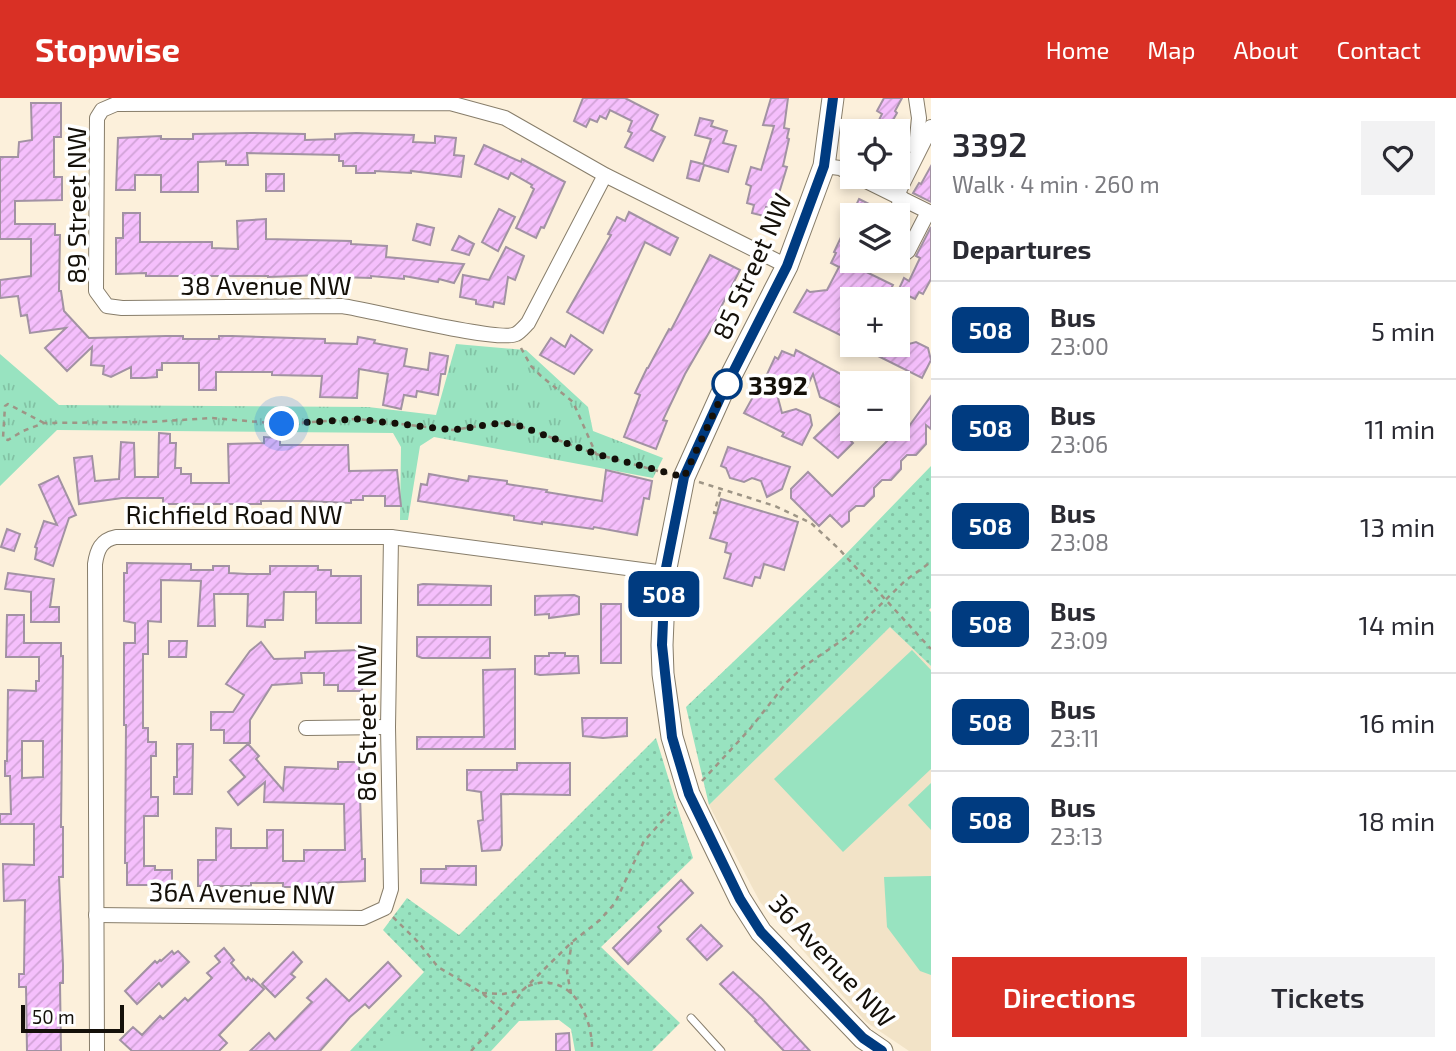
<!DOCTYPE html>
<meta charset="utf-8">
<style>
:root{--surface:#fff;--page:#f2f2f3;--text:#2b2b33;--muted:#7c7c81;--line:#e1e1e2;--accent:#d93025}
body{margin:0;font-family:"Exo 2",sans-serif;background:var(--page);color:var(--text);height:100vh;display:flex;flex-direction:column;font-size:26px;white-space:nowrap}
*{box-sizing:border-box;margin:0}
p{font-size:23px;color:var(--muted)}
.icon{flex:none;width:38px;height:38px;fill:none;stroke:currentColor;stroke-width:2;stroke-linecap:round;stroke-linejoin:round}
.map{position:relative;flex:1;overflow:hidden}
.side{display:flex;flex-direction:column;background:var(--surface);width:525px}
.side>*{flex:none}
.badge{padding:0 14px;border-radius:10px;font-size:24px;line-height:46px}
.controls{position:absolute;left:840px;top:21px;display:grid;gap:14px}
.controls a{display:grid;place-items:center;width:70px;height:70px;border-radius:0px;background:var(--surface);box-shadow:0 4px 10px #0003;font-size:35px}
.scale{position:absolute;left:21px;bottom:18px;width:103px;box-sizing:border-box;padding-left:7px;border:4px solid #141009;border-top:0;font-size:19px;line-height:24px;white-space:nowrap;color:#141009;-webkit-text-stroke:5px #fff;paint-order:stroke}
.you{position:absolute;width:35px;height:35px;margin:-18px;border:5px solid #fff;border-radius:50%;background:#1a73e8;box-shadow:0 0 0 10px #1a73e833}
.map>.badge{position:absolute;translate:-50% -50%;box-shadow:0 0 0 4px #fff}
h2{padding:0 21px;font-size:26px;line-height:63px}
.round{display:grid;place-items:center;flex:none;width:74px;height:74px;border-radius:0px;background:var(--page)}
.summary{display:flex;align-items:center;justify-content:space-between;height:119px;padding:0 21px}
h1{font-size:33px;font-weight:600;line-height:52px}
.primary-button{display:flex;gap:14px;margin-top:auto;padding:14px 21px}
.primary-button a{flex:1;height:80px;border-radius:0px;background:var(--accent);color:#fff;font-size:28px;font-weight:600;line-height:80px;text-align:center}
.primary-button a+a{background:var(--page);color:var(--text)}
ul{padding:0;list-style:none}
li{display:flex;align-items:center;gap:21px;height:98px;padding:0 21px;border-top:2px solid var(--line)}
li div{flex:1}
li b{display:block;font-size:26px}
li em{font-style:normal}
li .badge{min-width:77px;font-weight:700;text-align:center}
header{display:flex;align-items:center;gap:42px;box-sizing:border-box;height:98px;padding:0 35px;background:var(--accent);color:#fff}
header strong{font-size:33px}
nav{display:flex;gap:38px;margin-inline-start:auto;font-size:24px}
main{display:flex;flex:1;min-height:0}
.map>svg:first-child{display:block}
</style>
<header>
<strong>Stopwise</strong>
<nav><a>Home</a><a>Map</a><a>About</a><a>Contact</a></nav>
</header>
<main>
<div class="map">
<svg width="931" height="953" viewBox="0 0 931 953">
<defs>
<pattern id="grass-dots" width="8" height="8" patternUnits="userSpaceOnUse" patternTransform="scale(1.75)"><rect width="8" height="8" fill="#98e3c0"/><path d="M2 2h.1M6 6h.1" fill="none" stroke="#82c2a4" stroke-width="1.8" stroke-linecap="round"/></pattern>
<pattern id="park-tufts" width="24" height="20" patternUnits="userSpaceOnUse" patternTransform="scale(1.75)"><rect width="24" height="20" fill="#98e3c0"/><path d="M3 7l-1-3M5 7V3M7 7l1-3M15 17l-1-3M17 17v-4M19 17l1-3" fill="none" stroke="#82c2a4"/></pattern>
<pattern id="building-hatch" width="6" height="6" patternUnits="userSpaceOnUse" patternTransform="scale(1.75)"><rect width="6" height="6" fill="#f5bffc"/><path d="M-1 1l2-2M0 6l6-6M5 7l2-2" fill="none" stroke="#d1a3d7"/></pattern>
</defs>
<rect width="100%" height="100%" fill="#fcf0db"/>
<polygon fill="#f2e3c7" points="890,528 931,568 931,953 909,953 866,924 760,804 709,707"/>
<g fill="url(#grass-dots)">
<polygon points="931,368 931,510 929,512 931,514 931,568 890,529 709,707 686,609 842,460"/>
<polygon points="656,640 693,760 601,849 680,925 652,953 575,953 571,931 559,922 519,923 491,953 350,953 424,874 383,832 407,800 459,837"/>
</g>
<polygon fill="url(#park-tufts)" points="456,246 526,252 588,309 593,333 663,360 653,380 434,339 420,348 408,422 400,422 401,349 393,335 57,332 0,388 0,256 59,307 368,309 436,317"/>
<g fill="#98e3c0">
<polygon points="912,552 931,572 931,671 843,754 774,681"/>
<polygon points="931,685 931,732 908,707"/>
<polygon points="931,778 931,877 920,873 887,829 884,779"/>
<polygon points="395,937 411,938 428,953 378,953"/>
</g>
<g fill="url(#building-hatch)" stroke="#a292a3" stroke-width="2" fill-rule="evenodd">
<polygon points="583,0 625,0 658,17 651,32 665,39 653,63 625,49 632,35 628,33 632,23 610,12 606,21 600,18 597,24 590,21 586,29 574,23"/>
<polygon points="771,0 788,0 784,30 789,31 787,40 789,41 783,68 787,69 776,105 773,111 766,109 764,118 752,115 754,107 747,105 751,88 746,86 751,69 761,72 774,28 763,27"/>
<polygon points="884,0 902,0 895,13 897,15 893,22 908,30 908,33 879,33 881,28 877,26 882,16 877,13"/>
<polygon points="31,5 61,5 61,39 54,39 54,79 62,79 62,102 15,103 15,126 55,126 55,137 60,137 59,193 61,193 64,213 89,240 166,238 183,238 183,241 219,241 219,238 232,238 325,241 325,245 357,246 358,239 375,242 374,245 407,251 404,268 428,272 430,255 448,258 445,276 441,276 438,297 417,293 416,299 404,297 401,311 383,307 388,276 359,271 357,300 320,299 322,278 272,277 272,274 216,274 216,292 199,292 199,265 162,265 162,272 157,272 157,279 145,280 131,280 131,269 111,279 103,276 104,268 91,267 92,249 67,273 45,250 66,230 30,235 27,217 21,218 18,198 0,200 0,182 31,178 31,141 0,141 0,59 18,59 19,44 32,42"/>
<polygon points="700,20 713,23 711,28 727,33 723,45 736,48 728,74 704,67 699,83 687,80 691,63 703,66 711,41 695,37"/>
<polygon points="251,35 305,36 305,42 335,41 335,36 356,35 414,37 413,44 435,45 435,38 456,40 454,57 464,58 461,79 411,73 411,75 375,73 375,75 356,75 356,68 343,68 343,63 339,63 339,57 247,55 248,67 226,67 226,63 198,64 198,94 161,94 161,77 135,77 135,92 116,92 118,40 161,38 161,41 193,41 193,36"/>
<polygon points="484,47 521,64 522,61 565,84 544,130 541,129 536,140 516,130 534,91 531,89 532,87 511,75 508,81 475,66"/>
<polygon points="931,68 931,104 913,95 919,85 921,86"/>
<rect x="266" y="76" width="18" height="17"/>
<polygon points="859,101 875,109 871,117 852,117 852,163 856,164 854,168 893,187 886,200 872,193 871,196 857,190 848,208 852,211 852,243 794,214 807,192 810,194 827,192 839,169 831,165 836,155 834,154"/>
<polygon points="499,111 515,119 498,153 482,144"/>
<polygon points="629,114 678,140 670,157 645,144 603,235 567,214 611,137 608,136 617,119 625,123"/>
<polygon points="123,115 140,115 140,144 212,144 212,150 238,151 237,123 266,121 266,141 351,143 351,146 387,148 386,159 464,166 454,185 439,181 438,184 404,178 404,181 371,178 371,180 339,179 339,181 321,181 321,177 268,179 268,178 146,178 146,175 116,176 116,140 123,140"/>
<polygon points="417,126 434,130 430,147 413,142"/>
<polygon points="931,129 931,181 923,196 919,194 915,201 898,193 904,180 909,183 920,160 916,158"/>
<polygon points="459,138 474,146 469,157 452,152"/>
<polygon points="506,149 524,158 515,182 508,179 504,206 494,204 493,209 476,206 476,202 460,199 463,177 489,182"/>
<polygon points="710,157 740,172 719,213 721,214 685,276 663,322 667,323 656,351 624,339 640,297 635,295 647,270 648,270 669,231 671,232"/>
<polygon points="571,237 592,252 574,276 540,257 551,240 565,249"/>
<polygon points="898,240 909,246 916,244 928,250 931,262 922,280 856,247 898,247"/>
<polygon points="796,252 852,282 852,331 861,331 850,342 853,345 838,360 814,340 844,311 820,299 813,276 806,291 785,280 777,296 782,315 796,311 810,317 812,327 802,347 782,338 784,335 744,315 754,297 757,298 775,259 778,261 782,253 794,258"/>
<polygon points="931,298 931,331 926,327 926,346 916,357 907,357 901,363 901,371 891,382 882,382 874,390 874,398 864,408 856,408 849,414 849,423 842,429 830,417 819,428 791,400 791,391 808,374 832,398 899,331 904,335"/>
<polygon points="159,335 170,336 170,345 176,345 175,370 181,370 181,376 191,376 191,385 229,385 228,346 264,345 264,339 280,340 280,347 348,347 349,373 397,372 401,408 385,408 385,398 363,398 363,402 351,402 351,405 303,403 261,403 261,406 163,406 163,400 122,400 79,406 74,360 92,358 95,383 119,381 121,344 134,345 135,379 158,379"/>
<polygon points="728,349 790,369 782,391 767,399 761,383 752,380 744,384 730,380 726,370 721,368"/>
<polygon points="606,372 652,383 649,401 644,400 637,437 594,429 593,431 542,424 542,426 514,422 514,418 418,403 421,386 427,387 429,376 468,383 469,378 507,383 507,386 547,392 546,394 602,403"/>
<polygon points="58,378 76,417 69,420 53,468 35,461 37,450 35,449 44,423 57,427 39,387"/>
<polygon points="721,401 798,424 784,472 764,466 760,480 755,479 752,488 724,480 731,456 725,454 727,445 710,440"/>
<polygon points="7,431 20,436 14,453 1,449"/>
<polygon points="127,465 191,466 191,472 213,472 213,468 229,468 229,475 247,476 270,476 270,468 318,468 318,472 331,472 331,478 361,478 361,525 316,525 316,494 284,494 283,522 265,522 265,529 247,528 248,496 214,496 215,528 198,528 201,483 161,482 161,524 148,523 148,556 143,556 143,630 148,630 148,644 156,644 156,658 151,658 151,699 158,699 158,718 144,718 144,768 155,768 155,772 172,772 172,787 127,787 127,765 125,765 126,627 124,627 124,545 135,545 135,525 124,523 124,475 127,475"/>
<polygon points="8,475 54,481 50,509 59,509 59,524 31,524 31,494 5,491"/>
<polygon points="423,486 491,488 491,507 418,507 418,487"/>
<polygon points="574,497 579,499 579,516 549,520 549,516 535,517 535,498"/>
<rect x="601" y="506" width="20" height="59"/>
<path d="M7,517H24V545H61V558H63L61,729H63V779H59L63,867V885H60L61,953H27L26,889H19V876H24L25,802L4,803L3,766L34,767V726H0V716H11L10,678H5V663H7L8,592L36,593V583H39V559H6ZM22,643H43V679L22,680Z"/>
<polygon points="417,539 490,539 490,560 422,560 417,558"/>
<polygon points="169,543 187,543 186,559 169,559"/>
<polygon points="261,544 274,561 305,560 305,554 360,552 360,579 363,579 362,593 338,593 338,587 324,587 324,575 301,575 302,585 272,587 250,622 250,645 224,645 224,632 211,632 211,614 233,614 244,597 226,586 250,553"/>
<polygon points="549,555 565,555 565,558 578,558 579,575 540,577 535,576 535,558 549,558"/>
<polygon points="515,571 515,651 417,651 417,639 484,639 483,572"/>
<polygon points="582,620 627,620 627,638 603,640 583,638"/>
<polygon points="177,646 193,646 192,696 174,696 174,679 177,679"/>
<polygon points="248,646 259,658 256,661 283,692 285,669 338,671 338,664 359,664 362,761 365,761 365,783 319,785 319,789 283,789 283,785 251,785 251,788 198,788 198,762 216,762 216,730 231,731 231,750 267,750 267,732 283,732 283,763 304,763 304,752 345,752 344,706 264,704 265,684 238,707 228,694 245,679 230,662"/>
<polygon points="517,665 570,665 570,697 501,696 502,747 500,752 482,753 478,723 483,722 481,694 467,692 467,672 517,672"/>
<polygon points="446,768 476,768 476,787 421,785 421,771 446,771"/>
<polygon points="681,782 693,795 658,829 661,833 628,866 613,850"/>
<polygon points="701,827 722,848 707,862 687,841"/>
<polygon points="224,850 234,862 231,865 246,882 248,879 252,883 253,881 264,891 219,937 227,945 219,953 132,953 120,942 133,929 142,937 160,918 163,921 185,900 188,903 212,880 207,875 220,864 215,858"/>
<polygon points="172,853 174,856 178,853 189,864 162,889 159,885 137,906 125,893 155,863 157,865 160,862 161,863"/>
<polygon points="293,854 302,864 291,876 295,879 275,899 262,886"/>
<polygon points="388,864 401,878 369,910 365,906 350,919 320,953 250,953 269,935 275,942 312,904 307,900 326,881 349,903"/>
<polygon points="733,874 762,901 810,953 784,953 755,923 756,922 720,886"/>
<polygon points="569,935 570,953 556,953 556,936"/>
</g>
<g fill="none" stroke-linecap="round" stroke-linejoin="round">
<defs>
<polyline id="lane" points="691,920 721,953"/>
<g id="street">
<polyline points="916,50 919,20 916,0"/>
<polyline points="824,68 840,70 852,76"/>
<path d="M605,77L528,225C525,228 520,234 516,236C499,245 371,212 342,208L122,210L107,208L96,193L97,20L102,12L116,6L450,5L505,20L605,77L787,168"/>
<polyline points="858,79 931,115"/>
<polyline points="897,97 931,29"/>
<polyline points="896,117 901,99"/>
<polyline points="898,161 908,153 928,114"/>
<polyline points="306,630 388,629"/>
<polyline points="96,817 363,820 385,810 391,791 388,629 391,439"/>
<path d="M97,953L95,466C97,452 101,442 116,439H391L665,475"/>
</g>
<polyline id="secondary" points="833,0 824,68 787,168 721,297 684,379 665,475 662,547 663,576 672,639 689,696 740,801 761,834 863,940 882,953"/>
</defs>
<use href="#lane" stroke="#877d6a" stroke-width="9"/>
<use href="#street" stroke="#877d6a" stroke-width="16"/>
<use href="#secondary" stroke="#877d6a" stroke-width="23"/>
<g stroke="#9e9586" stroke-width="2.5" stroke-dasharray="5 5" stroke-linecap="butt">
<polyline points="521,250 531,268 541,278 573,304 596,356"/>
<polyline points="44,325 8,306 5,308 3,340 8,342 23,333 44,325 149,324 212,320 282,326 357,321 453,332 500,325 517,327 596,356 669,376"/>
<polyline points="699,384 775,408 811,425 838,450 931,551"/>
<polyline points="717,415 714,415 721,391"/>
<polyline points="702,683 749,632 787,584 803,569 847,539 906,482 931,464"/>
<polyline points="393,819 418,844 438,869 482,895 506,916"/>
<path d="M528,888C535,886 543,883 550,885C580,889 593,928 592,953"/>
<polyline points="482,895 503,896 523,892"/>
<polyline points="571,896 567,874 572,844"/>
<polyline points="471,953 506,916 523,892 572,844 600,822 615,805 644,743 675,709"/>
</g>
<use href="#lane" stroke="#fff" stroke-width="7"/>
<use href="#street" stroke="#fff" stroke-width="14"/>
<use href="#secondary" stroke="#fff" stroke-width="21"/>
</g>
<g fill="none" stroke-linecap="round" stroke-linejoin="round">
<defs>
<polyline id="line" points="833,0 824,68 787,168 721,298 684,379 665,475 662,547 672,639 689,696 740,801 761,834 863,940 882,953"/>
</defs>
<use href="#line" stroke="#fff" stroke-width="16"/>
<use href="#line" stroke="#003b80" stroke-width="10"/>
<polyline stroke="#141009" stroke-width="7" stroke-dasharray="0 12.6" points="282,326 357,321 453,332 500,325 517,327 596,356 684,379 732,276 727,286"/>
</g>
<circle fill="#fff" stroke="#003b80" stroke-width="3.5" cx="727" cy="286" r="14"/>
<g text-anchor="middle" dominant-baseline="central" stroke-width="7" stroke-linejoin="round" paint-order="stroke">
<g font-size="26" fill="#141009" stroke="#fff">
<text transform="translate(75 107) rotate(-90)">89 Street NW</text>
<text transform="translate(751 168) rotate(-66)">85 Street NW</text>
<text x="266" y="186">38 Avenue NW</text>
<text x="234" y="415">Richfield Road NW</text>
<text transform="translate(365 625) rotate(-90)">86 Street NW</text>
<text transform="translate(242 794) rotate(1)">36A Avenue NW</text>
<text transform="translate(833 862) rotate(47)">36 Avenue NW</text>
</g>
<g font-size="26" font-weight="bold" fill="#141009" stroke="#fff" text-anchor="start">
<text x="748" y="286">3392</text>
</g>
</g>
</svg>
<div class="controls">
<a><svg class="icon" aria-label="locate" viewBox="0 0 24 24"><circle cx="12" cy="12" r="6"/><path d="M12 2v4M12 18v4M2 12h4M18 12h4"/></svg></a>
<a><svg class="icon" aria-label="layers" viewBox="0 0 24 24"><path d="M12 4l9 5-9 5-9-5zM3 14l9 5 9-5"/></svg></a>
<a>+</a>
<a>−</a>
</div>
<div class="scale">50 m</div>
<div class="you" style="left:282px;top:326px"></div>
<b class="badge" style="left:664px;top:496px;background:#003b80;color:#fff">508</b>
</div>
<section class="side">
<div class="summary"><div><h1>3392</h1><p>Walk · 4 min · 260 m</p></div><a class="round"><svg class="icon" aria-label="heart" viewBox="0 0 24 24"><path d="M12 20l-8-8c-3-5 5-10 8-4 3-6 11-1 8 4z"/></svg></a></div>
<h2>Departures</h2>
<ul>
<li><span class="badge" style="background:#003b80;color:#fff">508</span><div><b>Bus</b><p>23:00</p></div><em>5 min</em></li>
<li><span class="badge" style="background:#003b80;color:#fff">508</span><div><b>Bus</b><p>23:06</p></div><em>11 min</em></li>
<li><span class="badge" style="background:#003b80;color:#fff">508</span><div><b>Bus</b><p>23:08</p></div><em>13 min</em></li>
<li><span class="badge" style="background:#003b80;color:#fff">508</span><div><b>Bus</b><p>23:09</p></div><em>14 min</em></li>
<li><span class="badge" style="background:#003b80;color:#fff">508</span><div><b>Bus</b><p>23:11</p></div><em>16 min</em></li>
<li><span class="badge" style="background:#003b80;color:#fff">508</span><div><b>Bus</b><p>23:13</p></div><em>18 min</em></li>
</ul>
<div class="primary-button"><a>Directions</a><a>Tickets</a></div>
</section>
</main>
